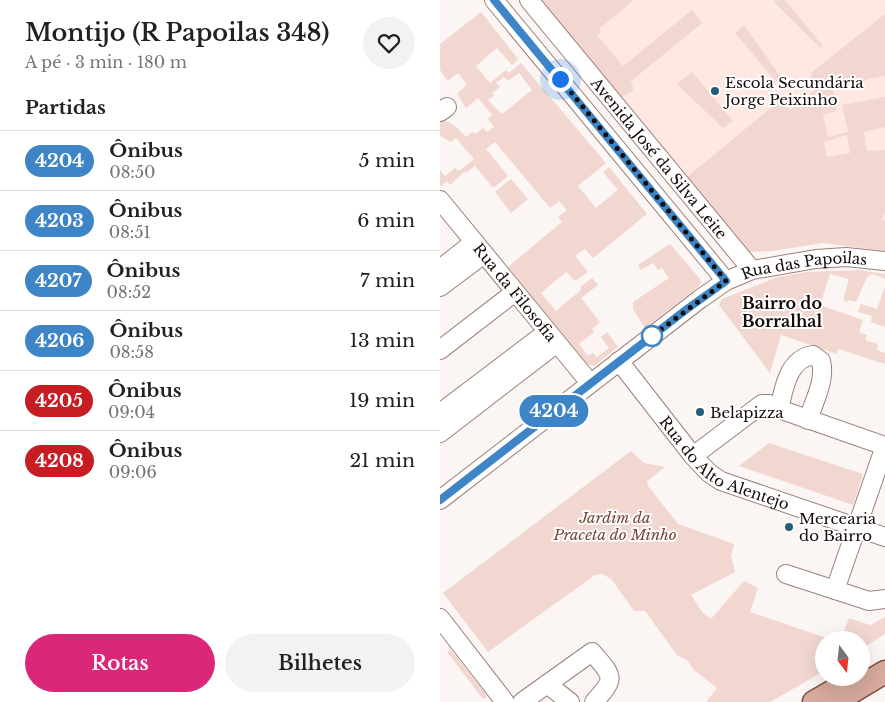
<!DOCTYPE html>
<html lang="pt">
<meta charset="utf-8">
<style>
:root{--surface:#fff;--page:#f2f2f2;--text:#202124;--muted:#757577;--line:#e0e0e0;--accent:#db2777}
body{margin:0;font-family:"Libre Baskerville",serif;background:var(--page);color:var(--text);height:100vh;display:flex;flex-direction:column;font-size:19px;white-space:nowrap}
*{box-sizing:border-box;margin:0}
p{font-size:16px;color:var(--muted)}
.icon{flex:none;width:28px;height:28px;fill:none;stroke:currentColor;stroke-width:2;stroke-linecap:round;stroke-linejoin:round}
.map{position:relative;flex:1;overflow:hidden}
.sheet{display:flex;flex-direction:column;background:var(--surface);width:440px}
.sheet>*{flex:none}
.badge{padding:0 10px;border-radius:16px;font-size:18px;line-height:32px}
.needle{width:32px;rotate:165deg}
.tools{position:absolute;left:375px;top:631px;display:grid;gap:10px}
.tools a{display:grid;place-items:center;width:55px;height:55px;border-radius:50%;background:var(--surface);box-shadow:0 5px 20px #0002;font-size:25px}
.you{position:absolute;width:25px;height:25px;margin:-12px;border:4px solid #fff;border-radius:50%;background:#1a73e8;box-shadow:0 0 0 8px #1a73e833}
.map>.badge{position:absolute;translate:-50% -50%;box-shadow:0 0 0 2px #fff}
h2{padding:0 25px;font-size:19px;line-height:45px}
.round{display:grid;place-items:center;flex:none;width:52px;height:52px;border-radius:26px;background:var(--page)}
.head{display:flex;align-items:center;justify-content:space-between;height:85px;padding:0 25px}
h1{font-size:24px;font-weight:600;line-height:38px}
.action{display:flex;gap:10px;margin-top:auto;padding:10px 25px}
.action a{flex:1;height:58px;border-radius:30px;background:var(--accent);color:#fff;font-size:20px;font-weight:600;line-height:58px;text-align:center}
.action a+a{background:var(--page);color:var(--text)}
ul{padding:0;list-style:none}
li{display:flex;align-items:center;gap:15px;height:60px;padding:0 25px;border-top:1px solid var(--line)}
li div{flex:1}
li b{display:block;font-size:19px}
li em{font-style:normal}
li .badge{min-width:55px;font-weight:700;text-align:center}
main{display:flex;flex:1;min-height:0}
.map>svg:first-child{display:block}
</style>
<main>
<section class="sheet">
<div class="head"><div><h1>Montijo (R Papoilas 348)</h1><p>A pé · 3 min · 180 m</p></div><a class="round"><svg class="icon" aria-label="heart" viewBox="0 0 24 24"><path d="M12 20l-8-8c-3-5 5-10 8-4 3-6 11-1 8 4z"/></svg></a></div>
<h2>Partidas</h2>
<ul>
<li><span class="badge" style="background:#3d85c6;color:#fff">4204</span><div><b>Ônibus</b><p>08:50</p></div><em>5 min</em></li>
<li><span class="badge" style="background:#3d85c6;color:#fff">4203</span><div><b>Ônibus</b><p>08:51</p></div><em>6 min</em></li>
<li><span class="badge" style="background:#3d85c6;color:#fff">4207</span><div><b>Ônibus</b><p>08:52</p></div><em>7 min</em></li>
<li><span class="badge" style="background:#3d85c6;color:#fff">4206</span><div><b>Ônibus</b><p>08:58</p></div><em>13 min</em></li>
<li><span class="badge" style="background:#c61d23;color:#fff">4205</span><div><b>Ônibus</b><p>09:04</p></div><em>19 min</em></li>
<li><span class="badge" style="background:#c61d23;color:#fff">4208</span><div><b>Ônibus</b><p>09:06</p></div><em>21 min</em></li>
</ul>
<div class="action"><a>Rotas</a><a>Bilhetes</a></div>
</section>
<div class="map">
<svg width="445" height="702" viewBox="0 0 445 702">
<rect width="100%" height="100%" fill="#fbf5f3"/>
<polygon fill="#ffe8e1" points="101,0 445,0 445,251 383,243 254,189"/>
<g fill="#f1d7d0" fill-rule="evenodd">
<polygon points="101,0 194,0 159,29 161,32 157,35 183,66 252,10 262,23 190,82 193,86 193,91 181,97"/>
<polygon points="336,0 345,0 383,46 380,48 334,2"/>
<path d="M41,12L78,59L72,65L57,48L36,66L50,83L66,70L69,73L81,63L166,163L138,186L156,208L178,190L163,172L169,167L207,214L153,258L145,249L135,256L148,272L135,281L126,272L101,293L116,311L141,290L140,287L152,278L158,285L141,298L160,322L152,329L154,332L139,344L148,356L153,353L157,357L169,348L161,337L167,332L178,347L154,366L147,364L68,267L122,222L118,217L127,210L119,201L110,208L55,142L46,149L68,176L53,188L35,166L26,173L24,172L10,185L7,181L1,186L0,185V170L5,176L15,168L19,171L34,159L16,138L11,142L0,136V121C12,120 18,129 26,137L32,132L35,134L43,128L47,132L54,127L48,119L52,115L38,98L26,108L17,94L27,84L18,73L8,81L0,70V44ZM79,73L92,90L62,114L48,100L54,96L52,93L60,87L56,83L64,77L68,81Z"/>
<path d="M445,14V76L392,86L396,111L383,115L388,137L408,132L402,105L445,97V127L424,132L427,151L445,150V212L442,220L445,221V251L383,243L332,251L310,252L246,178L338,102L350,110L376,89L371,81V73ZM407,135L410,153L387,157L384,142Z"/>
<polygon points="304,25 343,80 338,84 295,33"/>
<polygon points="252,72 293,121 283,128 237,84"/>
<polygon points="71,179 88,199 71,213 55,192"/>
<polygon points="230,244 260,279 261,282 258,287 205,328 193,309 193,302 229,278 222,268 218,270 213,263 201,270 198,265"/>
<polygon points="419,270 445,274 445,279 432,274 427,277 416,302 409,300 408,302 403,300 409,279 390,274 380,305 423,320 419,332 427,335 425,340 438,344 437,350 445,353 445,364 399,349 397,354 341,335 330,373 279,305 282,299 338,277 367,272"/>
<polygon points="445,287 445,327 431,322 432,316 418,312 421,304 437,309"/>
<polygon points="329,443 423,474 413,505 299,466"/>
<polygon points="191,451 204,463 225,467 207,481 208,486 238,524 294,544 291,556 295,572 251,595 263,613 271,619 304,581 318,588 310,612 392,640 384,640 384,671 330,702 266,702 277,688 254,670 247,660 237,655 205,611 194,611 172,580 163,574 155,575 48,652 3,593"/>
<polygon points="445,617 445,634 421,649 421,640 401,640 409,618 430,625"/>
<polygon points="11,650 47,696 43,699 7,652"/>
</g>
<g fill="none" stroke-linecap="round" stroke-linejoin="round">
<defs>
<g id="minor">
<polyline points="54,0 286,281"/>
<path id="s1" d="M89,0L312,270"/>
<polyline points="0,112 7,107"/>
<path id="s2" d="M0,200L150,383"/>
<polyline points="0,269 34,242"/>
<polyline points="0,287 44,254"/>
<polyline points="0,350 75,292"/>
<path id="s3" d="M179,361L253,456L269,473L281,481L445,537"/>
<path d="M339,409C344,388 348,359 373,355L381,361C386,380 374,401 368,420"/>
<polyline points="0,413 107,332"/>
<polyline points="0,433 117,343"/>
<polyline points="253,456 322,404 329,404 339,409 445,446"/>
<path id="s4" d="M0,500L260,299L286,281L312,270L376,259L406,257L445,261"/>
<polyline points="346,574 429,601 445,599"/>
<polyline points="395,590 445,446"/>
<polyline points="0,618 65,702"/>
<polyline points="107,684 130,702"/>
<path d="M82,702L152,652C173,677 177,677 154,702"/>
</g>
<g id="major">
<polyline points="374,702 405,684"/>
<polyline points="395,702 445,672"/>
</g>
</defs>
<use href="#minor" stroke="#9c8179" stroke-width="20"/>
<use href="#major" stroke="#804d3e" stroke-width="25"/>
<use href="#minor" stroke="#fff" stroke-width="18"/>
<use href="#major" stroke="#d6aa9d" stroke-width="22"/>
</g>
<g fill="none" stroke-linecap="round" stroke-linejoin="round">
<defs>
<polyline id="line" points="0,500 247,309 286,281 54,0"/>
</defs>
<use href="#line" stroke="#fff" stroke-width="11"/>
<use href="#line" stroke="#3d85c6" stroke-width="8"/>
<polyline stroke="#150b09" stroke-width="5" stroke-dasharray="0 9" points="120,79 286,281 212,336"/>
</g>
<g fill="#245d76" stroke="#fff" stroke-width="2">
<circle cx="275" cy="91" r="5"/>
<circle cx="260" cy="412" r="5"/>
<circle cx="349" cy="527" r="5"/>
</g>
<circle fill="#fff" stroke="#3d85c6" stroke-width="2.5" cx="212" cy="336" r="10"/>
<g text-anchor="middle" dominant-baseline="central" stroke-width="4" stroke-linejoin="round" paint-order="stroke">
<g font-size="15" fill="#150b09" stroke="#fff" text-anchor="start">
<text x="285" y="82">Escola Secundária<tspan x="285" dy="17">Jorge Peixinho</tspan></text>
<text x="270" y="412">Belapizza</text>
<text x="359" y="518">Mercearia<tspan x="359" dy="17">do Bairro</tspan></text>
</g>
<g font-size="15" fill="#150b09" stroke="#fff">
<text stroke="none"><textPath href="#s1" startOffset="205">Avenida José da Silva Leite</textPath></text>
<text stroke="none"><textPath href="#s4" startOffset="441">Rua das Papoilas</textPath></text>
<text stroke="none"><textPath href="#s2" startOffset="119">Rua da Filosofia</textPath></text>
<text stroke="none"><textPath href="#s3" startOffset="151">Rua do Alto Alentejo</textPath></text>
</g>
<g font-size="15" font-style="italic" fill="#774536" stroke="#fff">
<text x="175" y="517">Jardim da<tspan x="175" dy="17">Praceta do Minho</tspan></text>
</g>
<g font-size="16" font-weight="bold" fill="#150b09" stroke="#fff">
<text x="342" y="303">Bairro do<tspan x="342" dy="18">Borralhal</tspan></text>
</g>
</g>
</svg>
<div class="tools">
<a><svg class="needle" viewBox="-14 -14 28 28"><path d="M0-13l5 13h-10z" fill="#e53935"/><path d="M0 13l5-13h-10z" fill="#757577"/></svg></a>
</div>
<div class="you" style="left:120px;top:79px"></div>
<b class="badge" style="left:114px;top:411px;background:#3d85c6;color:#fff">4204</b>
</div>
</main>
